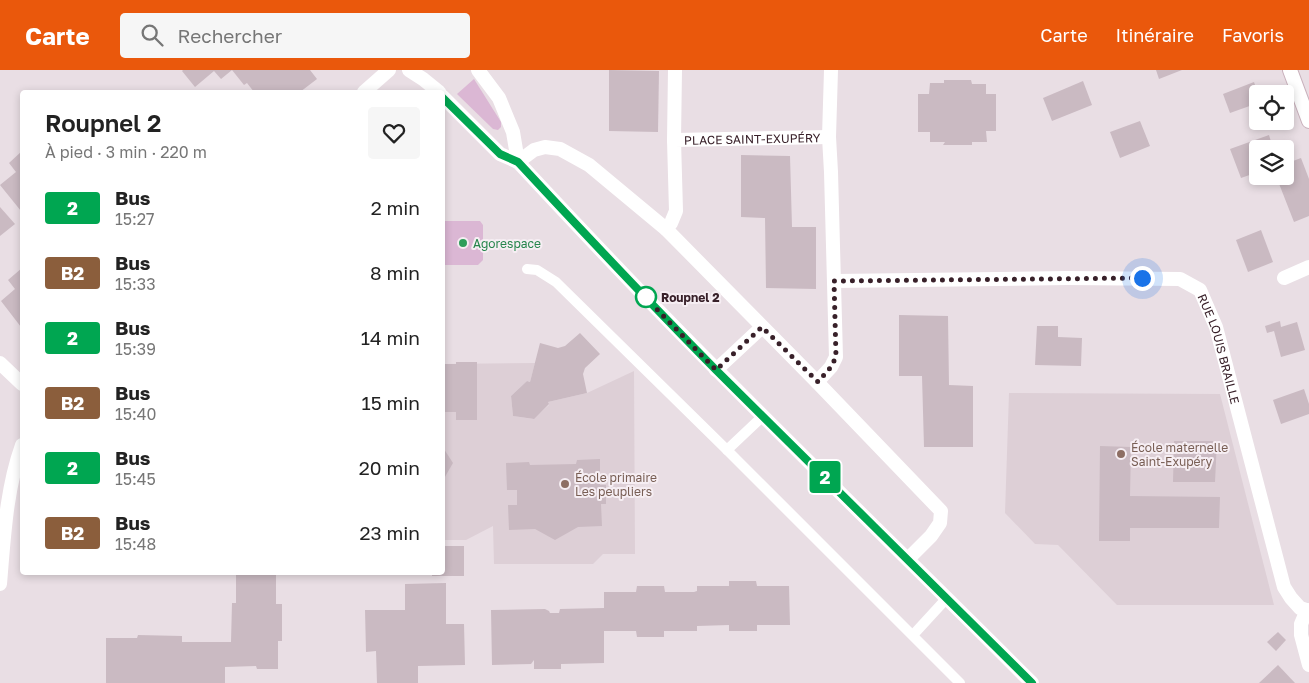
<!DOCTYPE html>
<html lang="fr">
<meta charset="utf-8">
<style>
:root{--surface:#fff;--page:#f6f6f6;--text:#222;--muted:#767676;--accent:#ea580c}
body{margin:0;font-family:"Golos Text",sans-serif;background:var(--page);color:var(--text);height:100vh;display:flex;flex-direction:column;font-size:19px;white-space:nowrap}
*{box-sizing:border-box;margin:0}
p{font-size:16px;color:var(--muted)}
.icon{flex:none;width:28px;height:28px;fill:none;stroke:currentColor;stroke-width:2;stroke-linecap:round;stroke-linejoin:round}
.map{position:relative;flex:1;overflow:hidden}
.side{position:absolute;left:20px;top:20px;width:425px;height:485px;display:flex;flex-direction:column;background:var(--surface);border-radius:5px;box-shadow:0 2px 8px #0003}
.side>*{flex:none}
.badge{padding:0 10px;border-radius:4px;font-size:18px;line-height:32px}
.fabs{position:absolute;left:1249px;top:15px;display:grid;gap:10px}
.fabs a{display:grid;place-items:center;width:45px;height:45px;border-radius:5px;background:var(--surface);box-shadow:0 2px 8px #0003;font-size:25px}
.you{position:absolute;width:25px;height:25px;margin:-12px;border:4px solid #fff;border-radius:50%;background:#1a73e8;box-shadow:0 0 0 8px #1a73e833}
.map>.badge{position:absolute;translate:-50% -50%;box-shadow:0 0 0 2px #fff}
.round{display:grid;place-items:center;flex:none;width:52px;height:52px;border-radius:5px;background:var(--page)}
.summary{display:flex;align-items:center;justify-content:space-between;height:85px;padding:0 25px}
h1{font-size:24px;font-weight:600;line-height:38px}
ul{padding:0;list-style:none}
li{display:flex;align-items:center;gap:15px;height:65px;padding:0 25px}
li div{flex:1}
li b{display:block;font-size:19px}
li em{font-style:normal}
li .badge{min-width:55px;font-weight:700;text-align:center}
header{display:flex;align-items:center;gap:30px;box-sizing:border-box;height:70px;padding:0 25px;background:var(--accent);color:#fff}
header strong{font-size:24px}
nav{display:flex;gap:28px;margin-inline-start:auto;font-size:18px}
.search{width:350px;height:45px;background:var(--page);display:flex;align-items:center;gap:12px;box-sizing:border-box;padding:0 18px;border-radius:5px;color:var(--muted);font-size:19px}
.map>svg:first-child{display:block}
</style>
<header>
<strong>Carte</strong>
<div class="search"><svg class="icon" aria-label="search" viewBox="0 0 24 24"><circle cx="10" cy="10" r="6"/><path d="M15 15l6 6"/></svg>Rechercher</div>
<nav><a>Carte</a><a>Itinéraire</a><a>Favoris</a></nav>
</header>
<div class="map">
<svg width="1309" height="613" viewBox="0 0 1309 613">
<rect width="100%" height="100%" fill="#e9dee4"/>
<g fill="#ddcfd6">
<polygon points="535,293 530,312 527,311 511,326 513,346 533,349 549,335 548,332 587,323 634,301 635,484 603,484 593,494 494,494 493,456 466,470 443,470 442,294"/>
<polygon points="1009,323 1220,324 1274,535 1117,535 1058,475 1035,474 1005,443"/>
</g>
<g fill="#dbb7d4">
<polygon points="474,9 501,52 501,57 498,60 493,59 457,24"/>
<polygon points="442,151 480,151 483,155 483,190 478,195 443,195"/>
</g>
<g fill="#cabac2">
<polygon points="183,0 232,0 221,9 214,1 195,17 182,1"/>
<polygon points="232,0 310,0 317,9 300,22 254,22 247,13 244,15"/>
<polygon points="609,0 659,1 658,62 609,61"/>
<polygon points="1156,0 1182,0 1159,9"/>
<polygon points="944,10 971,10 972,14 986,14 986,24 996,24 996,61 986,61 987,72 972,72 972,75 943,75 945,72 930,72 930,62 918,62 918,24 929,24 930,13 944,13"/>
<polygon points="1083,11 1092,35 1052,51 1043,28"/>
<polygon points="1254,12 1258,24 1258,33 1230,43 1223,24"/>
<polygon points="1140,51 1150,76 1120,88 1110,62"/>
<polygon points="1269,65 1272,75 1276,73 1278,79 1258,79 1258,102 1241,108 1230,79"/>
<polygon points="22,81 22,140 21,141 0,115 16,102 9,93"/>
<polygon points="741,85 790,86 792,157 816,157 816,219 766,218 765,148 741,147"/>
<polygon points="1301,88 1309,109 1309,146 1294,152 1276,106 1285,106 1285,94"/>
<polygon points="0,137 15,154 0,166"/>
<polygon points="1261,160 1273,192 1248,202 1236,170"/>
<polygon points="22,198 22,255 21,257 1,231 15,219 8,210"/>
<polygon points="899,245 948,246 949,315 973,316 973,377 924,377 922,306 899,306"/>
<polygon points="1280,251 1281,257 1297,252 1305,280 1281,287 1274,261 1267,263 1265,256"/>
<polygon points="1037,256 1058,256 1058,267 1082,268 1081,296 1035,295"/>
<polygon points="580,263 600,284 585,298 583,304 587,323 548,332 549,334 534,349 513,346 511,326 527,311 530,312 540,273 558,278 565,276"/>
<polygon points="456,292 477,292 477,350 456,350 456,342 442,342 442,294 456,294"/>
<polygon points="1304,319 1309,334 1309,344 1281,354 1273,330"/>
<polygon points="1174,371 1217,371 1215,412 1173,412"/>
<polygon points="442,376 453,393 442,412"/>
<polygon points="1100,376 1131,377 1130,426 1220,427 1219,458 1130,458 1130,471 1099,471"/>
<polygon points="600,389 600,415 606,415 606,434 601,434 602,456 578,457 555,470 535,459 509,460 508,435 517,435 517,420 507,420 506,393 529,392 530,395 576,394 577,390"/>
<polygon points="442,476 464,476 464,506 432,506 432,502 442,502"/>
<polygon points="236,502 276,502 276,534 282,534 282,571 278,571 278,599 257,599 256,596 225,597 225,613 106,613 106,568 137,568 138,565 182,566 182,572 231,572 232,533 236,533"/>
<polygon points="729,511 756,511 757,516 789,516 790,555 757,555 757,561 729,561 729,555 697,556 697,561 664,561 664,567 637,567 636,561 604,561 604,593 561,594 561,599 534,599 534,590 531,594 492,595 491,540 545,539 549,541 550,543 559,543 560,539 604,538 604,522 636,522 637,516 664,516 665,522 694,522 697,521 697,516 729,516"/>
<polygon points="446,513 446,554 464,554 465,595 418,596 418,613 377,613 376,581 366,582 365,540 405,540 405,514"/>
<polygon points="1278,562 1286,570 1276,581 1267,572"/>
<polygon points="1278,595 1295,613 1259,613"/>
</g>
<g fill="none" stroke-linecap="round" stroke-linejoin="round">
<defs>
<polyline id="secondary" points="1290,0 1309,51"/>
</defs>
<use href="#secondary" stroke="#c9b1bc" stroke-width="16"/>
<g stroke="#fff" stroke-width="10">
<polyline points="527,199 537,200 556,212 727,380 960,613"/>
<polyline points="727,380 763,346"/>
<polyline points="913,565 947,528"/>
</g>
<g stroke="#fff" stroke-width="14">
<polyline points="409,0 423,9 439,22"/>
<polyline points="478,0 499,28 513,62 518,92"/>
<polyline points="364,22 389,0"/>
<path d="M442,26L500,84L518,92C583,162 649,232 716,299C821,405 927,508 1032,613"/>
<polyline points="674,70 675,0"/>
<polyline points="518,92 534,80 545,77 560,79 589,95 666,159 817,312 941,441 940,453 931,466 908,489"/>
<path id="s1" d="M666,159L671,153L676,141L674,70L829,67"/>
<polyline points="1284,208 1309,197"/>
<path id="s2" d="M834,211L1067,208L1180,209L1200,220L1216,257L1284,517L1291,528L1300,538L1309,541"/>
<polyline points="0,293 22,314"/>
<polyline points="716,300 762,257"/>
<polyline points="817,312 831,297 836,287 831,102 829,67 831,0"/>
<path d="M0,514C4,467 6,420 22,375"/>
<polyline points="1307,540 1301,554 1301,565 1309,595"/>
</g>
<use href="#secondary" stroke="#fff" stroke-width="14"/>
</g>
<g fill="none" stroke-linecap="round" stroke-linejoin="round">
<defs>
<path id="line" d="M442,27L500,84L518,92C583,162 649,232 716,300C821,405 927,508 1032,613"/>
</defs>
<use href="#line" stroke="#fff" stroke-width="11"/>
<use href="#line" stroke="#00a651" stroke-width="8"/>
<polyline stroke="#382029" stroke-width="5" stroke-dasharray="0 9" points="646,227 642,224 716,300 762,257 818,312 831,297 836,287 834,211 1142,208"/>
</g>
<circle fill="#2e9e5b" stroke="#f6eef3" stroke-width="2" cx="463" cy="173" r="5"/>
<circle fill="#fff" stroke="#00a651" stroke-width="2.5" cx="646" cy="227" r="10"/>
<g fill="#8d6e63" stroke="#f6eef3" stroke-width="2">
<circle cx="1121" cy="384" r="5"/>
<circle cx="565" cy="414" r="5"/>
</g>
<g text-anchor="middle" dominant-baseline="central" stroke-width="4" stroke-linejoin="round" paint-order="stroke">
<g font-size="12" fill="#382029" stroke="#f6eef3">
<text stroke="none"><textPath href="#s1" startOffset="170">PLACE SAINT-EXUPÉRY</textPath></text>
<text stroke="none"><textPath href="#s2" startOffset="431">RUE LOUIS BRAILLE</textPath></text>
</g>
<g font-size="12" fill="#27864d" stroke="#f6eef3" text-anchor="start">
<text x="473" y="173">Agorespace</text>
</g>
<g font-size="12" font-weight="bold" fill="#382029" stroke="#f6eef3" text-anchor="start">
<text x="661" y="227">Roupnel 2</text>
</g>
<g font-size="12" fill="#785e54" stroke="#f6eef3" text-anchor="start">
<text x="1131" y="377">École maternelle<tspan x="1131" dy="14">Saint-Exupéry</tspan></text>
<text x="575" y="407">École primaire<tspan x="575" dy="14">Les peupliers</tspan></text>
</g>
</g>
</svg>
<div class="fabs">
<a><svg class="icon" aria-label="locate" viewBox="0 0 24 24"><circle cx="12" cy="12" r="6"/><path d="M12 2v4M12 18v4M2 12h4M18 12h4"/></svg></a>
<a><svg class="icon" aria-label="layers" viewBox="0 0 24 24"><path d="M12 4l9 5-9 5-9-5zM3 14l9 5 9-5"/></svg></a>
</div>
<div class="you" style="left:1142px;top:208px"></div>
<b class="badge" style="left:825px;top:407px;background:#00a651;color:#fff">2</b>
<section class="side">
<div class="summary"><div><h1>Roupnel 2</h1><p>À pied · 3 min · 220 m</p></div><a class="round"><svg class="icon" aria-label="heart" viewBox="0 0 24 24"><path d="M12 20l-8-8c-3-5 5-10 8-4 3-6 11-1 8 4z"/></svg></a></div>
<ul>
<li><span class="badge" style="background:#00a651;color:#fff">2</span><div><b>Bus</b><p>15:27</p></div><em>2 min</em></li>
<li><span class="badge" style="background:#8b5e3c;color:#fff">B2</span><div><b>Bus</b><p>15:33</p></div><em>8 min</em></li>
<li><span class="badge" style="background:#00a651;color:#fff">2</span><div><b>Bus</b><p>15:39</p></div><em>14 min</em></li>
<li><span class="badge" style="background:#8b5e3c;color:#fff">B2</span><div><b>Bus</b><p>15:40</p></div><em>15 min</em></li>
<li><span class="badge" style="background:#00a651;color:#fff">2</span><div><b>Bus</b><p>15:45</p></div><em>20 min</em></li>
<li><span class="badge" style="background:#8b5e3c;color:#fff">B2</span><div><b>Bus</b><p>15:48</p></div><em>23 min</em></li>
</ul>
</section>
</div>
